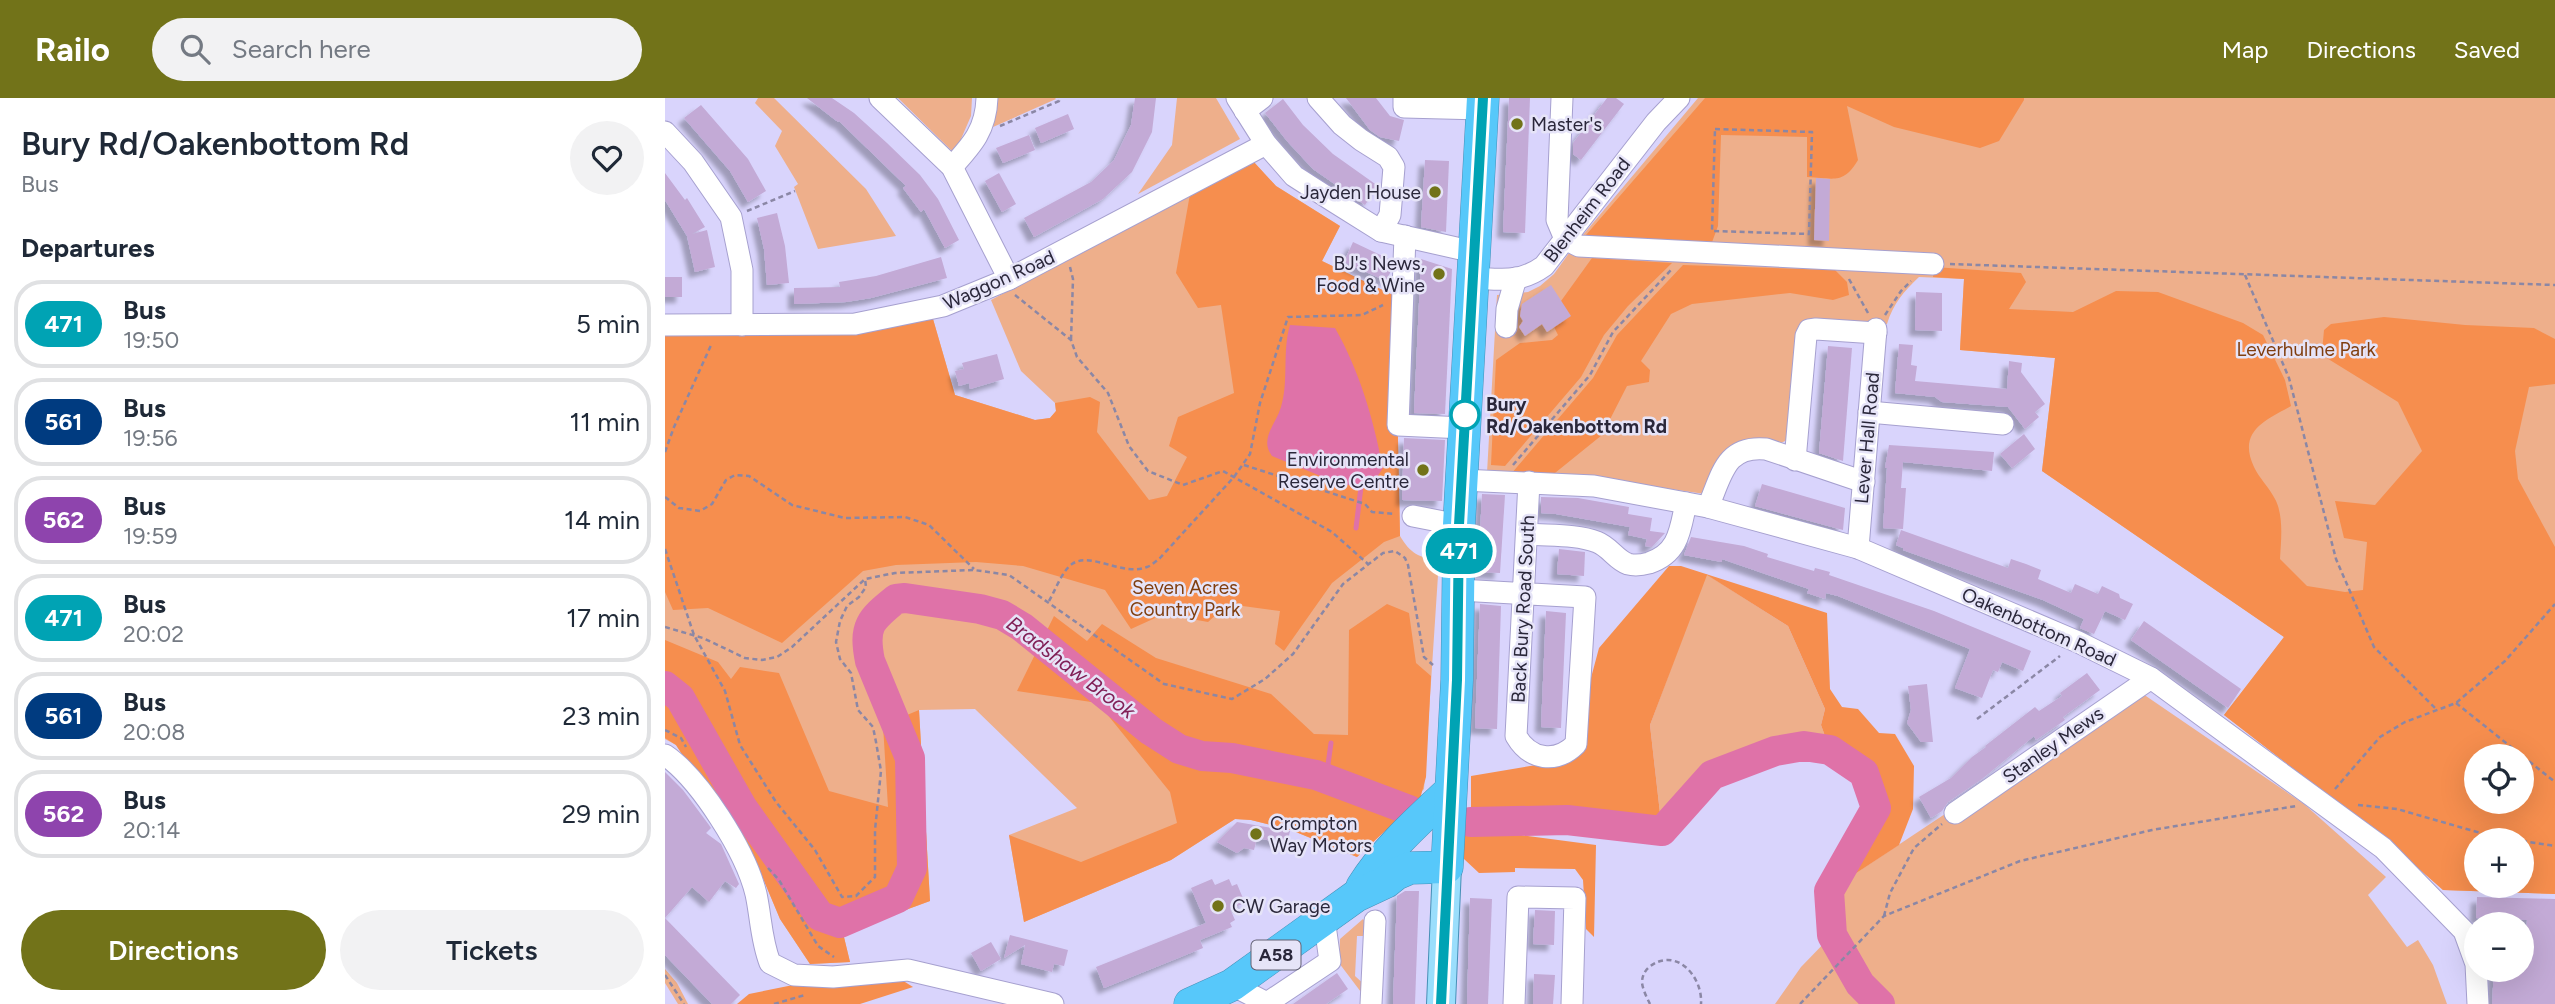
<!DOCTYPE html>
<meta charset="utf-8">
<style>
:root{--surface:#fff;--page:#f2f2f3;--text:#1f2937;--muted:#747a83;--line:#e0e1e3;--accent:#727319}
body{margin:0;font-family:Figtree,sans-serif;background:var(--page);color:var(--text);height:100vh;display:flex;flex-direction:column;font-size:26px;white-space:nowrap}
*{box-sizing:border-box;margin:0}
p{font-size:23px;color:var(--muted)}
.icon{flex:none;width:38px;height:38px;fill:none;stroke:currentColor;stroke-width:2;stroke-linecap:round;stroke-linejoin:round}
.map{position:relative;flex:1;overflow:hidden}
.drawer{display:flex;flex-direction:column;background:var(--surface);width:665px}
.drawer>*{flex:none}
.badge{padding:0 14px;border-radius:23px;font-size:24px;line-height:46px}
.controls{position:absolute;left:1799px;top:646px;display:grid;gap:14px}
.controls a{display:grid;place-items:center;width:70px;height:70px;border-radius:50%;background:var(--surface);box-shadow:0 7px 28px #0002;font-size:35px}
.map>.badge{position:absolute;translate:-50% -50%;box-shadow:0 0 0 4px #fff}
h2{padding:0 21px;font-size:26px;line-height:63px}
.round{display:grid;place-items:center;flex:none;width:74px;height:74px;border-radius:37px;background:var(--page)}
.overview{display:flex;align-items:center;justify-content:space-between;height:119px;padding:0 21px}
h1{font-size:33px;font-weight:600;line-height:52px}
.action{display:flex;gap:14px;margin-top:auto;padding:14px 21px}
.action a{flex:1;height:80px;border-radius:42px;background:var(--accent);color:#fff;font-size:28px;font-weight:600;line-height:80px;text-align:center}
.action a+a{background:var(--page);color:var(--text)}
ul{padding:0;list-style:none}
li{display:flex;align-items:center;gap:21px;height:88px;margin:0 14px 10px;padding:0 7px;border:4px solid var(--line);border-radius:28px}
li div{flex:1}
li b{display:block;font-size:26px}
li em{font-style:normal}
li .badge{min-width:77px;font-weight:700;text-align:center}
header{display:flex;align-items:center;gap:42px;box-sizing:border-box;height:98px;padding:0 35px;background:var(--accent);color:#fff}
header strong{font-size:33px}
nav{display:flex;gap:38px;margin-inline-start:auto;font-size:24px}
.search{width:490px;height:63px;background:var(--page);display:flex;align-items:center;gap:18px;box-sizing:border-box;padding:0 24px;border-radius:38px;color:var(--muted);font-size:26px}
main{display:flex;flex:1;min-height:0}
.map>svg:first-child{display:block}
</style>
<header>
<strong>Railo</strong>
<div class="search"><svg class="icon" aria-label="search" viewBox="0 0 24 24"><circle cx="10" cy="10" r="6"/><path d="M15 15l6 6"/></svg>Search here</div>
<nav><a>Map</a><a>Directions</a><a>Saved</a></nav>
</header>
<main>
<section class="drawer">
<div class="overview"><div><h1>Bury Rd/Oakenbottom Rd</h1><p>Bus</p></div><a class="round"><svg class="icon" aria-label="heart" viewBox="0 0 24 24"><path d="M12 20l-8-8c-3-5 5-10 8-4 3-6 11-1 8 4z"/></svg></a></div>
<h2>Departures</h2>
<ul>
<li><span class="badge" style="background:#00a3b4;color:#fff">471</span><div><b>Bus</b><p>19:50</p></div><em>5 min</em></li>
<li><span class="badge" style="background:#003b80;color:#fff">561</span><div><b>Bus</b><p>19:56</p></div><em>11 min</em></li>
<li><span class="badge" style="background:#8e44ad;color:#fff">562</span><div><b>Bus</b><p>19:59</p></div><em>14 min</em></li>
<li><span class="badge" style="background:#00a3b4;color:#fff">471</span><div><b>Bus</b><p>20:02</p></div><em>17 min</em></li>
<li><span class="badge" style="background:#003b80;color:#fff">561</span><div><b>Bus</b><p>20:08</p></div><em>23 min</em></li>
<li><span class="badge" style="background:#8e44ad;color:#fff">562</span><div><b>Bus</b><p>20:14</p></div><em>29 min</em></li>
</ul>
<div class="action"><a>Directions</a><a>Tickets</a></div>
</section>
<div class="map">
<svg width="1890" height="906" viewBox="0 0 1890 906">
<defs>
<filter id="shadow"><feDropShadow dx="-6" dy="6" stdDeviation="2" flood-color="#0004"/></filter>
</defs>
<rect width="100%" height="100%" fill="#d9d4fc"/>
<g fill="#eeaf8b" fill-rule="evenodd">
<polygon points="93,0 109,0 201,91 231,138 153,151 129,89 133,86 110,48 117,33 90,5"/>
<polygon points="233,0 307,0 306,18 296,41 297,44 287,53"/>
<polygon points="331,0 390,0 391,1 328,29"/>
<polygon points="512,0 551,0 575,41 473,96 507,47"/>
<path d="M1033,0H1890V796L1778,792L1727,747L1559,617L1619,539L1377,373L1390,260L1295,252L1299,181L1254,179C1239,193 1228,206 1222,226L1198,224L1150,226L1124,341L1114,346L1085,342L1040,396L923,379L822,375L832,197L863,194L875,188L889,176L912,144ZM1811,658H1857V704H1811ZM1811,742H1857V788H1811Z"/>
<path d="M587,62L611,88L675,128L657,163L730,198L735,438C745,455 754,460 774,462L759,691L692,759L626,732L586,722L570,721L506,762L359,824L344,737L412,710L310,611L254,612L265,803L178,835L185,864L145,866L115,821L97,778L11,647L0,641V235L195,233L268,221L290,297L370,322L385,320L391,313L390,305L356,273L326,202Z"/>
<polygon points="1041,476 1123,528 1160,611 1156,627 1165,652 1139,648 1110,653 1047,677 997,733 985,627"/>
<polygon points="1478,596 1639,706 1721,779 1703,797 1742,849 1753,842 1768,867 1782,906 1110,906 1136,869 1167,837 1164,793 1280,716 1286,724"/>
<polygon points="698,821 705,830 704,838 692,838 690,878 702,889 702,902 674,865 675,841"/>
<polygon points="0,871 12,885 23,906 13,906 0,885"/>
</g>
<g fill="#f68e4e" fill-rule="evenodd">
<path d="M1040,0H1359V2L1334,43L1315,50L1229,29L1182,8L1193,62C1178,87 1169,80 1142,79V39L1056,37L1053,128L1043,155L914,145Z"/>
<polygon points="587,62 611,88 675,128 657,163 730,198 735,438 719,444 667,485 619,553 610,546 615,513 563,506 543,524 499,516 466,531 440,492 358,468 311,464 231,467 198,473 117,545 43,510 8,512 0,494 0,235 195,233 268,221 290,297 370,322 385,320 391,313 390,305 425,299 435,304 432,334 484,402 502,398 522,359 504,348 513,319 569,295 556,207 533,210 511,175 525,96"/>
<polygon points="927,160 1007,165 963,208 939,237 916,279 840,368 826,367 831,262 855,245 887,242 893,237 889,229 896,203"/>
<polygon points="1018,167 1170,172 1182,184 1184,197 1168,202 1125,195 1027,206 1006,216 976,263 985,272 984,284 962,288 937,337 885,379 846,376 928,280 952,237"/>
<path d="M1269,169L1356,175L1361,184L1344,211L1408,214L1451,193L1493,194L1578,225L1598,237L1620,282L1626,308C1601,322 1572,333 1589,369C1594,380 1604,389 1610,401C1619,418 1616,442 1615,461L1642,488L1680,494L1698,492L1702,444L1679,440L1670,403L1710,407L1757,353L1733,304L1660,259L1657,254L1659,232L1666,226L1719,219L1800,227L1869,230L1890,241V286L1864,289L1850,353L1853,381L1890,449V796L1778,792L1727,747L1559,617L1619,539L1377,373L1390,260L1295,252L1299,181L1268,179ZM1811,658H1857V704H1811ZM1811,742H1857V788H1811Z"/>
<polygon points="1004,468 1016,468 1162,515 1165,591 1177,609 1193,611 1214,635 1230,636 1249,668 1248,711 1234,747 1164,793 1211,710 1199,675 1165,652 1156,627 1160,611 1123,528 1042,477 985,627 997,733 902,722 806,724 806,678 889,664 905,658 934,550"/>
<polygon points="722,506 744,515 751,565 766,578 761,679 755,701 692,759 626,732 586,722 570,721 506,762 359,824 344,737 416,764 512,725 505,694 433,605 352,593 389,518 422,543 437,526 491,560 606,596 649,636 683,637 684,532"/>
<polygon points="0,542 53,564 66,581 75,569 114,575 164,693 223,709 218,627 254,612 265,803 178,835 185,864 145,866 115,821 97,778 11,647 0,640"/>
<polygon points="803,730 931,747 929,839 921,831 918,782 910,771 850,770 850,774 814,775 799,761 799,740"/>
<polygon points="224,874 248,889 195,906 72,906 84,896 168,879"/>
</g>
<path fill="#df72a8" d="M625,227L670,230C695,274 708,320 718,370L710,382L700,389L675,386L607,358C594,341 611,326 616,309C624,283 617,253 625,227Z"/>
<g fill="none" stroke-linecap="round" stroke-linejoin="round">
<g stroke="#df72a8" stroke-width="5">
<polyline points="691,430 696,389"/>
<polyline points="661,681 666,645"/>
</g>
<g stroke="#df72a8" stroke-width="30">
<path d="M0,588L15,600L77,709L155,818L175,825L233,800L247,770L245,660L205,563C198,528 205,522 231,501L240,500L315,511L337,517L357,529L486,633L514,651L537,658L567,660L651,677L744,712"/>
<polyline points="806,724 902,722 997,733 1047,677 1110,653 1139,648 1165,652 1199,675 1211,710 1164,793 1167,837 1195,886 1215,906"/>
</g>
</g>
<g fill="#c3aad6" filter="url(#shadow)">
<polygon points="142,0 167,0 189,15 222,45 255,77 273,101 294,142 280,150 259,111 256,114 238,90 241,88 174,23 173,24"/>
<polygon points="470,0 491,0 487,34 467,74 438,101 369,139 359,120 426,84 449,62 466,27"/>
<polygon points="681,0 711,0 725,18 739,22 734,43 715,39 705,32"/>
<polygon points="844,0 865,0 860,135 838,134"/>
<polygon points="942,0 951,0 959,6 916,62 908,56 908,45"/>
<polygon points="618,1 638,27 668,56 713,88 700,107 648,71 622,43 600,15"/>
<polygon points="36,7 83,61 101,93 83,104 65,73 19,20"/>
<polygon points="403,16 409,31 376,45 370,30"/>
<polygon points="364,37 370,52 338,65 331,50"/>
<polygon points="760,62 784,63 781,134 756,129"/>
<polygon points="0,75 20,102 22,100 40,129 27,136 42,132 50,169 30,174 22,138 0,102"/>
<polygon points="334,75 351,106 337,114 320,83"/>
<polygon points="1151,80 1165,81 1164,143 1149,142"/>
<polygon points="112,115 120,148 124,185 102,187 99,151 92,120"/>
<polygon points="688,144 726,162 726,173 721,183 679,164"/>
<polygon points="276,159 282,180 206,200 181,204 129,206 129,190 175,189 174,184 211,178"/>
<polygon points="756,161 787,171 780,316 749,315"/>
<rect x="0" y="179" width="17" height="20"/>
<polygon points="886,187 906,218 882,234 877,226 860,238 854,229 858,223 855,218 857,206"/>
<polygon points="1251,194 1277,195 1277,233 1250,232"/>
<polygon points="1234,246 1248,247 1246,267 1252,268 1250,283 1342,291 1344,263 1357,265 1356,274 1380,306 1370,314 1374,319 1360,331 1343,309 1277,304 1270,299 1230,295"/>
<polygon points="1163,248 1187,250 1178,363 1154,355"/>
<polygon points="332,256 339,281 305,291 304,285 294,288 290,273 299,271 297,265"/>
<polygon points="1359,336 1370,351 1347,370 1335,356"/>
<polygon points="739,340 780,342 777,403 737,402"/>
<polygon points="1224,347 1329,354 1327,373 1238,364 1236,390 1241,390 1238,431 1218,430 1222,370 1220,370"/>
<polygon points="1097,386 1180,410 1178,432 1090,408"/>
<polygon points="817,396 840,397 835,475 813,474"/>
<polygon points="876,399 913,400 964,409 963,416 987,420 985,433 1000,435 987,449 980,448 982,441 963,437 965,429 891,416 876,415"/>
<polygon points="1236,432 1343,470 1346,461 1361,466 1376,472 1373,481 1406,495 1410,486 1433,496 1437,488 1454,496 1455,500 1468,506 1460,522 1440,513 1429,536 1415,530 1419,521 1378,502 1238,452 1238,450 1231,447"/>
<polygon points="1026,439 1079,448 1103,456 1102,459 1149,473 1150,470 1165,474 1164,477 1269,513 1366,553 1358,573 1337,564 1333,574 1328,572 1317,600 1290,590 1305,551 1173,498 1161,495 1160,501 1142,495 1144,491 1057,461 1057,464 1019,457"/>
<polygon points="894,451 920,454 919,478 892,476"/>
<polygon points="815,506 836,508 832,631 810,630"/>
<polygon points="881,513 901,515 896,630 876,629"/>
<polygon points="1479,523 1576,591 1563,610 1466,542"/>
<polygon points="1422,575 1435,592 1398,619 1400,622 1371,642 1369,638 1317,681 1283,704 1277,713 1266,720 1254,699 1286,680 1307,659 1321,649 1320,648 1370,609 1374,613 1397,598 1395,595"/>
<polygon points="1262,586 1268,644 1256,644 1242,625 1246,612 1243,588"/>
<polygon points="0,674 18,692 44,727 46,730 41,735 56,746 74,786 71,790 60,783 44,804 27,789 0,820"/>
<polygon points="572,724 625,733 622,746 592,740 589,752 579,750 572,755 552,744"/>
<polygon points="547,781 550,787 564,781 567,788 572,786 580,805 565,811 570,822 565,825 567,829 535,842 538,850 439,890 431,869 541,825 526,790"/>
<polygon points="740,793 754,793 750,906 728,906 732,798"/>
<polygon points="1812,799 1890,801 1890,906 1827,906 1829,872 1860,873 1862,822 1811,820"/>
<polygon points="805,800 827,801 823,906 802,906"/>
<polygon points="870,812 890,813 889,847 868,846"/>
<polygon points="0,820 75,897 66,906 47,906 0,857"/>
<polygon points="345,837 403,852 399,868 389,866 387,874 356,866 360,847 339,860"/>
<polygon points="326,844 336,861 316,873 306,855"/>
<polygon points="672,875 683,891 661,906 628,906"/>
<polygon points="869,876 890,877 888,906 868,906"/>
</g>
<g fill="none" stroke-linecap="round" stroke-linejoin="round">
<defs>
<g id="minor">
<polyline points="215,0 287,69 344,181"/>
<polyline points="572,0 601,46 629,78 668,103 716,133 809,154"/>
<polyline points="653,0 677,27 696,42 723,59 729,69 725,117 716,133"/>
<polyline points="739,0 739,9 817,11"/>
<polyline points="897,0 892,122 900,141 914,148 1268,166"/>
<polyline points="580,13 597,0"/>
<polyline points="0,34 28,64 66,119 77,172 77,227"/>
<path d="M287,69C307,47 321,32 322,0"/>
<polyline points="740,138 733,327 799,330"/>
<path d="M807,180C836,181 854,186 879,168L991,24L1014,0"/>
<polyline points="0,227 190,226 278,208 344,181 601,46"/>
<polyline points="841,229 842,211 851,180"/>
<polyline points="1204,314 1338,326"/>
<polyline points="1130,362 1141,238 1144,232 1151,231 1211,235"/>
<polyline points="797,382 929,388 1043,409 1193,450 1413,544 1486,580 1718,750 1799,833 1811,866 1813,906"/>
<path d="M1043,409C1057,377 1060,347 1101,351L1199,384"/>
<polyline points="748,418 794,427"/>
<path d="M862,436C884,438 911,436 932,444C945,449 951,462 963,466C970,468 977,467 984,465C1014,455 1015,432 1021,405"/>
<polyline points="1193,450 1211,231"/>
<path d="M794,492L920,499L911,646C891,666 865,662 851,638L864,384"/>
<path d="M0,657C35,681 81,754 91,796C96,819 96,842 105,865L129,877L168,879L243,872L388,906"/>
<polyline points="1290,715 1486,580"/>
<polyline points="567,887 602,905 665,863 659,820"/>
<polyline points="706,906 710,823"/>
<polyline points="849,906 853,799 910,800 907,906"/>
</g>
<polyline id="major" points="776,906 782,769"/>
<g id="highway">
<path d="M697,789C720,752 753,723 785,693"/>
<polyline points="525,906 567,887 691,798 721,784 731,776 745,770 782,769 792,582 794,427 818,0"/>
</g>
</defs>
<use href="#minor" stroke="#a6a0cf" stroke-width="23"/>
<use href="#major" stroke="#4790b7" stroke-width="30"/>
<use href="#highway" stroke="#4790b7" stroke-width="33"/>
<g stroke="#8b87a5" stroke-width="2.5" stroke-dasharray="5 3.5" stroke-linecap="butt">
<polyline points="335,28 394,3 393,0"/>
<polygon points="1050,31 1147,34 1144,136 1047,133"/>
<polyline points="82,113 130,93"/>
<polyline points="1285,166 1890,187"/>
<polyline points="405,169 408,181 406,242"/>
<polyline points="1580,177 1624,280 1671,461 1709,549 1771,611"/>
<polyline points="1184,181 1203,215"/>
<polyline points="350,197 406,242 412,259 443,295 464,348 483,373 518,387 558,373 667,434 703,466"/>
<polyline points="1220,217 1236,193 1246,183"/>
<polyline points="0,354 9,329 47,245"/>
<polyline points="579,367 700,406 707,414 730,416"/>
<polyline points="848,367 925,277 948,234 1006,172"/>
<polyline points="0,399 14,410 35,413 47,406 61,382 70,377 84,378 127,407 180,420 240,419 264,427 309,471"/>
<polyline points="0,451 29,537 60,593 75,647 111,704 150,752 177,799 191,798 210,779 210,732 216,673 211,644 208,629 193,612 186,575 175,561 171,544 175,523 182,508 194,499 201,489 200,481"/>
<path d="M384,503C390,493 397,473 407,466C426,453 458,479 482,469C486,468 491,463 495,460L569,379L585,356L595,305L623,219L697,217L718,207"/>
<polyline points="0,529 38,540 80,560 97,562 112,559 127,549 200,481 230,475 309,472 344,477 499,586 567,601 600,581 628,556 678,486 718,455 730,453 740,460 743,467 759,559 768,567"/>
<polyline points="1791,605 1890,684"/>
<polyline points="1312,621 1395,558"/>
<polyline points="0,632 16,640 21,649"/>
<polyline points="1670,691 1715,639 1740,624 1791,605 1840,563 1890,506"/>
<polyline points="1693,707 1732,711 1826,738 1852,742"/>
<polyline points="1857,743 1890,748"/>
<polyline points="103,770 114,782 153,848 169,859"/>
<polyline points="1219,818 1225,795 1249,750 1277,726"/>
<polyline points="0,877 19,906"/>
<polyline points="109,906 140,897"/>
<path d="M985,906C982,900 978,892 977,885C977,879 979,874 983,870C1010,847 1038,878 1036,906"/>
<polyline points="1135,906 1219,818 1355,763 1487,732 1631,708"/>
</g>
<use href="#minor" stroke="#fff" stroke-width="21"/>
<use href="#major" stroke="#9adefc" stroke-width="28"/>
<use href="#highway" stroke="#57c8fa" stroke-width="32"/>
</g>
<g fill="none" stroke-linecap="round" stroke-linejoin="round">
<defs>
<polyline id="line" points="776,906 792,582 794,427 818,0"/>
</defs>
<use href="#line" stroke="#fff" stroke-width="16"/>
<use href="#line" stroke="#00a3b4" stroke-width="10"/>
</g>
<g fill="#727319" stroke="#e6e4f8" stroke-width="2.5">
<circle cx="852" cy="26" r="7"/>
<circle cx="770" cy="94" r="7"/>
<circle cx="774" cy="176" r="7"/>
<circle cx="758" cy="372" r="7"/>
<circle cx="591" cy="736" r="7"/>
<circle cx="553" cy="808" r="7"/>
</g>
<circle fill="#fff" stroke="#00a3b4" stroke-width="3.5" cx="800" cy="317" r="14"/>
<g text-anchor="middle" dominant-baseline="central" stroke-width="5" stroke-linejoin="round" paint-order="stroke">
<rect fill="#e6e4f8" stroke="#626073" stroke-width="2" x="586.5" y="842.5" width="49" height="29" rx="5"/>
<g font-size="18" font-weight="bold" fill="#2a273a">
<text x="611" y="857">A58</text>
</g>
<g font-size="19" fill="#2a273a" stroke="#e6e4f8" text-anchor="start">
<text x="866" y="26">Master's</text>
<text x="756" y="94" text-anchor="end">Jayden House</text>
<text x="760" y="165" text-anchor="end">BJ's News,<tspan x="760" dy="22">Food &amp; Wine</tspan></text>
<text x="744" y="361" text-anchor="end">Environmental<tspan x="744" dy="22">Reserve Centre</tspan></text>
<text x="605" y="725">Crompton<tspan x="605" dy="22">Way Motors</tspan></text>
<text x="567" y="808">CW Garage</text>
</g>
<g font-size="19" fill="#2a273a" stroke="#e6e4f8">
<text transform="translate(922 112) rotate(-52)">Blenheim Road</text>
<text transform="translate(334 182) rotate(-24)">Waggon Road</text>
<text transform="translate(1202 340) rotate(-85)">Lever Hall Road</text>
<text transform="translate(858 511) rotate(-87)">Back Bury Road South</text>
<text transform="translate(1374 529) rotate(24)">Oakenbottom Road</text>
<text transform="translate(1388 647) rotate(-35)">Stanley Mews</text>
</g>
<g font-size="19" fill="#803e0f" stroke="#e6e4f8">
<text x="1641" y="251">Leverhulme Park</text>
<text x="520" y="489">Seven Acres<tspan x="520" dy="22">Country Park</tspan></text>
</g>
<g font-size="19" font-weight="bold" fill="#2a273a" stroke="#e6e4f8" text-anchor="start">
<text x="821" y="306">Bury<tspan x="821" dy="22">Rd/Oakenbottom Rd</tspan></text>
</g>
<g font-size="21" font-style="italic" fill="#812057" stroke="#e6e4f8">
<text transform="translate(406 569) rotate(37)">Bradshaw Brook</text>
</g>
</g>
</svg>
<div class="controls">
<a><svg class="icon" aria-label="locate" viewBox="0 0 24 24"><circle cx="12" cy="12" r="6"/><path d="M12 2v4M12 18v4M2 12h4M18 12h4"/></svg></a>
<a>+</a>
<a>−</a>
</div>
<b class="badge" style="left:794px;top:453px;background:#00a3b4;color:#fff">471</b>
</div>
</main>
